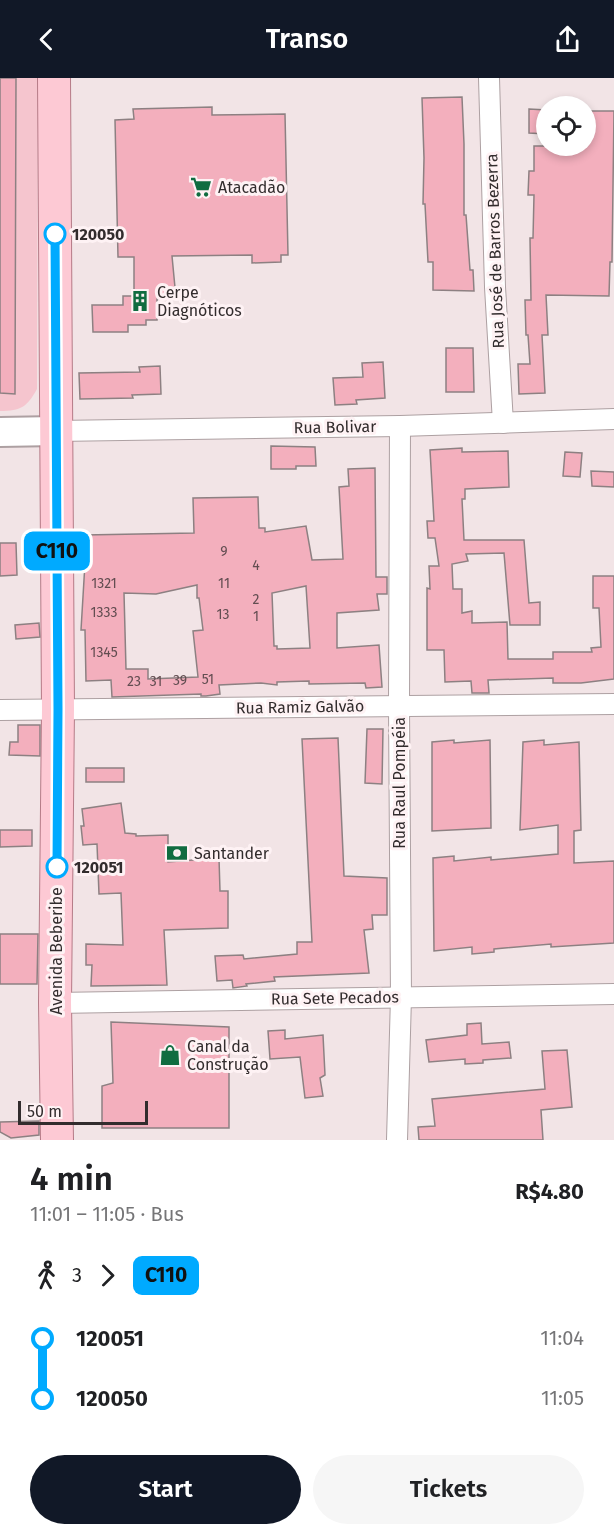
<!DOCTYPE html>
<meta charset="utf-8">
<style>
:root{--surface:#fff;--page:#f6f6f6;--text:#202124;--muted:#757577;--accent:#111827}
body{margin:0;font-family:"Fira Sans",sans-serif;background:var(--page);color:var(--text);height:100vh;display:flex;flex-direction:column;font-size:22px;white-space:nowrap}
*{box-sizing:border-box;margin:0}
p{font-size:20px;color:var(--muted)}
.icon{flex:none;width:33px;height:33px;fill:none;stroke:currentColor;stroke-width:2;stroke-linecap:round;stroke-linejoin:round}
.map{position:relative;height:1062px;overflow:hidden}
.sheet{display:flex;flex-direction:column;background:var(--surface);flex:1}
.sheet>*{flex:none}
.badge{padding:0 12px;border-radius:9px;font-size:21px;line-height:39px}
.tools{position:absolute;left:536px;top:18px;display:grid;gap:12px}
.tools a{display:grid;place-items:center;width:60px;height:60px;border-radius:50%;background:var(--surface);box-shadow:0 3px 9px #0003;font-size:30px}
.scale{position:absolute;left:18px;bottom:15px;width:130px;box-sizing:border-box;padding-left:6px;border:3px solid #322c2d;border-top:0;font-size:16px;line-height:21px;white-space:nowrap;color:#322c2d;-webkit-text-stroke:4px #fef2f4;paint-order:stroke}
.map>.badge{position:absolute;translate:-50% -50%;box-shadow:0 0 0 3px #fff}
.legs{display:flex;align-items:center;gap:9px;height:66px;padding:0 30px;font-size:20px}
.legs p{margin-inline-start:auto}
.overview{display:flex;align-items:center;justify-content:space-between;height:102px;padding:0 30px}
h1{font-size:33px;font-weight:600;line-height:45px}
.primary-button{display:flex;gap:12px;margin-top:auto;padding:12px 30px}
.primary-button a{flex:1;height:69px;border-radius:36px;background:var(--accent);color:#fff;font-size:24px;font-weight:600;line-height:69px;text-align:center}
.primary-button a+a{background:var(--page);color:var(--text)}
ul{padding:0 30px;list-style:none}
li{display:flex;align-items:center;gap:21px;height:60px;font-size:22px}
li i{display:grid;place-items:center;width:9px;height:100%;margin:0 8px;background:currentColor}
li i::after{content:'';width:15px;height:15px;margin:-8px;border:4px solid;border-radius:50%;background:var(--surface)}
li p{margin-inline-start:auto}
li:first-child i{background:linear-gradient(#0000 50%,currentColor 0)}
li:last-child i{background:linear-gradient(currentColor 50%,#0000 0)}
header{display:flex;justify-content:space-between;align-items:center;height:78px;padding:0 30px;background:var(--accent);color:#fff;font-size:27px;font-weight:600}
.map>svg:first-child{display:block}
</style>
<header><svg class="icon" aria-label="back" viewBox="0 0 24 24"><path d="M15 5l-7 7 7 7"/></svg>Transo<svg class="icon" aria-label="share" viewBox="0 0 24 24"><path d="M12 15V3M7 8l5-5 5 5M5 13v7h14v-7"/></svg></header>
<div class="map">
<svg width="614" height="1062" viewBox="0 0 614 1062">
<rect width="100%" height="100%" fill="#f2e4e6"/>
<path fill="#f5c5ce" d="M0,0H38L37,311C27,329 21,333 0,333Z"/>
<g fill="#f3afbd" stroke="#8d8082" stroke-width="1.5" fill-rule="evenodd">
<polygon points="0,0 16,0 15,316 0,315"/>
<polygon points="462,19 464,66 464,137 466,137 470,192 473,192 474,213 433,212 433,184 428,184 425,126 423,126 424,80 422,20"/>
<polygon points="212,29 212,37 285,36 288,177 281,177 281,184 252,185 252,177 172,178 176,220 157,221 157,242 146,242 146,247 128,247 128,254 93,254 92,227 123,227 123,218 134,218 134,179 118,179 115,42 134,41 133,31"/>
<polygon points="529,31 546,32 546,56 529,55"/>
<polygon points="585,33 614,33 612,184 610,184 609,218 546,217 548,257 542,257 545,315 519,316 518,286 530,286 528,257 526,257 525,222 531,222 530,160 533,160 534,117 528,117 529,93 534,93 534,68 585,68"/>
<polygon points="446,270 473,270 474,314 446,314"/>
<polygon points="383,284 385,320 356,322 357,326 335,327 333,300 363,299 362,285"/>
<polygon points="160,288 161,316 132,317 133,320 80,321 79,295 140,294 139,289"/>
<polygon points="271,368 315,369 316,388 296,388 296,391 271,391"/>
<polygon points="462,370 462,374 508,373 509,409 465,411 465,421 462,421 464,462 524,462 529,525 540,524 540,547 510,547 504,475 466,476 468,483 452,486 453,511 462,511 462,535 472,533 472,545 507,544 508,581 553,581 553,574 592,574 591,570 601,569 599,530 593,530 593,498 614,498 614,601 581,605 553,605 553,600 488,602 489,615 472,615 471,603 445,604 444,572 427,572 427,510 430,511 429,488 439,488 435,460 428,460 427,443 434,443 430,372"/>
<polygon points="565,374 582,375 580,399 563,398"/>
<path d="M375,390L376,499H387V516H377L379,532L337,535V570L379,567L382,609L366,610L365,605L309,606V603L277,604V607L261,605L219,607L220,616L206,618H201V616L112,619L111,602L86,603L85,552H81L85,485L84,457L194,455L193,420L258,419L259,450H265V454L306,448L312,482L343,481L339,409L349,408L348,391ZM197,507V520H199L203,552L193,553L198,599L148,601V591H126L124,515L156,516ZM306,508L310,570L277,571V568H274L272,515Z"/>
<polygon points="591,393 614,394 614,409 592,408"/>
<polygon points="0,465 16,465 17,497 0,498"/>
<polygon points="39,545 40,559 16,561 15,547"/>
<polygon points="18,647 40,647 40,678 9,677 10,664 18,664"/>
<polygon points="367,651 383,651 382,706 365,705"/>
<polygon points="338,660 344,798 387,800 387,837 372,837 373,851 364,852 369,895 274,899 275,903 246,906 247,908 233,910 232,902 217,903 215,878 243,877 244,881 297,876 297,864 312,864 302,661"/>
<polygon points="454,662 454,665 490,662 491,750 432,753 432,664"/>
<polygon points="544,662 544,667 579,664 581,752 574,753 574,785 614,783 614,865 551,869 551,866 494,871 494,874 472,876 472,869 434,873 433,780 454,778 454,783 491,779 491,782 558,776 558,747 520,752 523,664"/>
<rect x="86" y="690" width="38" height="14"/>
<polygon points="121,725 125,755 136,756 136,758 168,757 168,784 219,780 220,813 228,813 228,850 164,852 167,907 91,908 92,887 86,887 86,866 123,867 121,815 99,816 97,766 83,767 81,748 84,748 82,731"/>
<polygon points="0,752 32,752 32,768 0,769"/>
<polygon points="0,856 38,856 37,906 0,906"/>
<polygon points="111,944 229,949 229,1050 102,1050 102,1008 113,1005"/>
<polygon points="481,945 482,966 509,964 511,980 483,982 483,985 465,986 465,981 429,984 426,962 467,957 467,946"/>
<polygon points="285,952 285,961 323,957 325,997 320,1000 323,1018 305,1020 300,979 270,981 268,953"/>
<polygon points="567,972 572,1029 541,1032 543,1062 419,1062 418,1049 435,1048 432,1021 545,1011 542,973"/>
<polygon points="39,1043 39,1057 11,1060 0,1054 0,1044"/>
</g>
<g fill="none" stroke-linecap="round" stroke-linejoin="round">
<defs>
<g id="street">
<polyline points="489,0 495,209 503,345"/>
<polyline points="56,353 400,348 614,341"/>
<polyline points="0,632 614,626"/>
<polyline points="55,925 614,916"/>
<polyline points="397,1062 401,919 399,628 400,348"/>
</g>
<polyline id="secondary" points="0,354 56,353"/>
<polyline id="primary" points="54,0 58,631 55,925 57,1062"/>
</defs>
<use href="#street" stroke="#ada0a2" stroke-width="22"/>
<use href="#secondary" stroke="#ada0a2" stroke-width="32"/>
<use href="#primary" stroke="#b57b87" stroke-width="34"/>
<use href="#street" stroke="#fff" stroke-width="20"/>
<use href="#secondary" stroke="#fff" stroke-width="28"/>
<use href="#primary" stroke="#fdc9d4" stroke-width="32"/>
</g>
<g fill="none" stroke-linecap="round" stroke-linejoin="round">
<defs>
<polyline id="line-1" points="55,156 58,631 57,789"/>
</defs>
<use href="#line-1" stroke="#fff" stroke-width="14"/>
<use href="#line-1" stroke="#0af" stroke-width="9"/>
</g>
<defs>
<symbol id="supermarket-bare" viewBox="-9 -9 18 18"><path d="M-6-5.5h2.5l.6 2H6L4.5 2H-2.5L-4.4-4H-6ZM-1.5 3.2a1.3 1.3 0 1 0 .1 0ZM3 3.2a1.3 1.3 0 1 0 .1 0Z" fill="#106c40" stroke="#fef2f4" stroke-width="2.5" paint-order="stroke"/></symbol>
<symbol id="building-bare" viewBox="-9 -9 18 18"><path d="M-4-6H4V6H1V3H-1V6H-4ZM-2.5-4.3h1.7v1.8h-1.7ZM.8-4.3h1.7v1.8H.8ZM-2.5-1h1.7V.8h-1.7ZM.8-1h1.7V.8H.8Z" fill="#106c40" stroke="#fef2f4" stroke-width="2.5" paint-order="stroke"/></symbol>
<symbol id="bank-bare" viewBox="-9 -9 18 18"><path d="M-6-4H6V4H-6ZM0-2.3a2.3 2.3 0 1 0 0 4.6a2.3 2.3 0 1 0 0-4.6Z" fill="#106c40" stroke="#fef2f4" stroke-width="2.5" paint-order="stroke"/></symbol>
<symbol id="shop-bare" viewBox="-9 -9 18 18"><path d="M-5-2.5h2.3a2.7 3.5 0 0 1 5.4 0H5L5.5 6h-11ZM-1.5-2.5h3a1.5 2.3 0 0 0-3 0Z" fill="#106c40" stroke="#fef2f4" stroke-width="2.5" paint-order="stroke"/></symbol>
</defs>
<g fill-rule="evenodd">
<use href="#supermarket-bare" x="186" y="94" width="30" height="30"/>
<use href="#building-bare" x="125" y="208" width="30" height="30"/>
<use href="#bank-bare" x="162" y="760" width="30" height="30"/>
<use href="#shop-bare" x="155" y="962" width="30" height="30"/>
</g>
<g fill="#fff" stroke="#0af" stroke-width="3">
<circle cx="55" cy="156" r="10"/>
<circle cx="57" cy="789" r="10"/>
</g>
<g text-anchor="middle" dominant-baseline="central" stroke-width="6" stroke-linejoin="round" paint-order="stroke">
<g font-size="14" fill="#624d51">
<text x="224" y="473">9</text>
<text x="256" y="487">4</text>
<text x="104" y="505">1321</text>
<text x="224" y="505">11</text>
<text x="256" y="521">2</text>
<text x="104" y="534">1333</text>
<text x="223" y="536">13</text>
<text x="256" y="538">1</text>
<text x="104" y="574">1345</text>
<text x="208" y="601">51</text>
<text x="180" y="602">39</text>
<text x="134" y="603">23</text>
<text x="156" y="603">31</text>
</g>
<g font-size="16" fill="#322c2d" stroke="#fef2f4" text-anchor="start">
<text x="218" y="109">Atacadão</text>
<text x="157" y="214">Cerpe<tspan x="157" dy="18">Diagnóticos</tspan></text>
<text x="194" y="775">Santander</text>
<text x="187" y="968">Canal da<tspan x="187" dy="18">Construção</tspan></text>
</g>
<g font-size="16" font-weight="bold" fill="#322c2d" stroke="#fef2f4" text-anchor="start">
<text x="72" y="156">120050</text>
<text x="74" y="789">120051</text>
</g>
<g font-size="16" fill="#322c2d" stroke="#fef2f4">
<text transform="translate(495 173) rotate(-92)">Rua José de Barros Bezerra</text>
<text transform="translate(335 349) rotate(-1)">Rua Bolivar</text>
<text transform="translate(300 629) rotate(-1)">Rua Ramiz Galvão</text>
<text transform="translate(399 705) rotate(-90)">Rua Raul Pompéia</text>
<text transform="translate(56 873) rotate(-90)">Avenida Beberibe</text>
<text transform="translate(335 920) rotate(-1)">Rua Sete Pecados</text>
</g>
</g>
</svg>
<div class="tools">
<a><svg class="icon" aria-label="locate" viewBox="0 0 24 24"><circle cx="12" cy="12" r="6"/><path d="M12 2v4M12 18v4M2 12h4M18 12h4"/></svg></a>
</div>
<div class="scale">50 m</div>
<b class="badge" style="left:57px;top:473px;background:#0af;color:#111">C110</b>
</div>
<section class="sheet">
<div class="overview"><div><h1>4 min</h1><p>11:01 – 11:05 · Bus</p></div><b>R$4.80</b></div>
<div class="legs"><svg class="icon" aria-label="walk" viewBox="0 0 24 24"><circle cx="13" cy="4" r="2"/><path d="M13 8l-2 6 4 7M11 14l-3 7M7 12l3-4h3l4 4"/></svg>3<svg class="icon" aria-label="forward" viewBox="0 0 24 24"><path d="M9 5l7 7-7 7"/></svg><b class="badge" style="background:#0af;color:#111">C110</b></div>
<ul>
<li><i style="color:#0af"></i><b>120051</b><p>11:04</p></li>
<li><i style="color:#0af"></i><b>120050</b><p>11:05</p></li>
</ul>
<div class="primary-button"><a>Start</a><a>Tickets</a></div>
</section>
